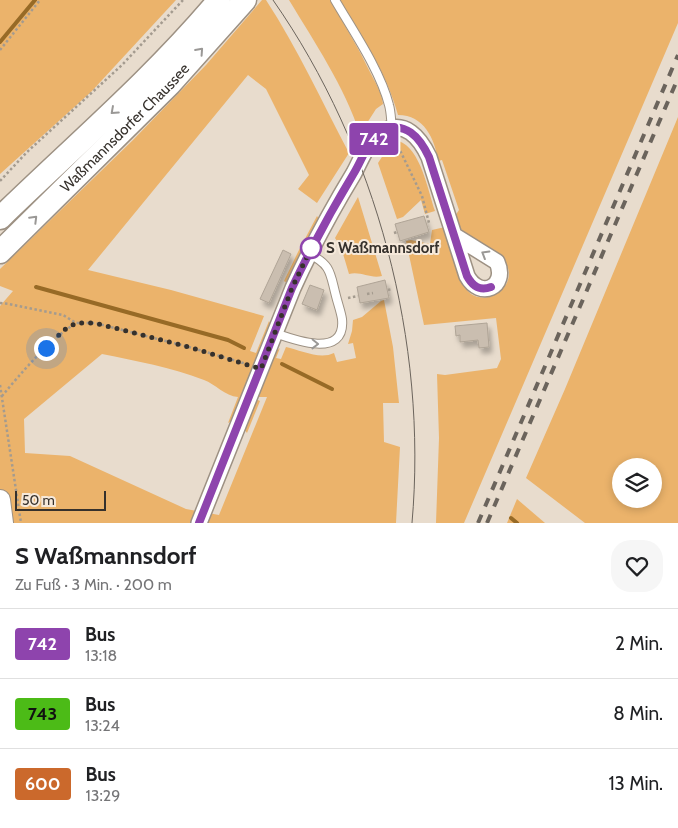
<!DOCTYPE html>
<html lang="de">
<meta charset="utf-8">
<style>
:root{--surface:#fff;--page:#f6f6f6;--text:#202124;--muted:#757577;--line:#e0e0e0}
body{margin:0;font-family:Cabin,sans-serif;background:var(--page);color:var(--text);height:100vh;display:flex;flex-direction:column;font-size:19px;white-space:nowrap}
*{box-sizing:border-box;margin:0}
p{font-size:16px;color:var(--muted)}
.icon{flex:none;width:28px;height:28px;fill:none;stroke:currentColor;stroke-width:2;stroke-linecap:round;stroke-linejoin:round}
.map{position:relative;height:523px;overflow:hidden}
.side{display:flex;flex-direction:column;background:var(--surface);flex:1}
.side>*{flex:none}
.badge{padding:0 10px;border-radius:4px;font-size:18px;line-height:32px}
.controls{position:absolute;left:612px;top:458px;display:grid;gap:10px}
.controls a{display:grid;place-items:center;width:50px;height:50px;border-radius:50%;background:var(--surface);box-shadow:0 2px 8px #0003;font-size:25px}
.scale{position:absolute;left:15px;bottom:12px;width:91px;box-sizing:border-box;padding-left:5px;border:2px solid #36312c;border-top:0;font-size:14px;line-height:18px;white-space:nowrap;color:#36312c;-webkit-text-stroke:4px #f6e9da;paint-order:stroke}
.you{position:absolute;width:25px;height:25px;margin:-12px;border:4px solid #fff;border-radius:50%;background:#1a73e8;box-shadow:0 0 0 8px #1a73e833}
.map>.badge{position:absolute;translate:-50% -50%;box-shadow:0 0 0 2px #fff}
.round{display:grid;place-items:center;flex:none;width:52px;height:52px;border-radius:20px;background:var(--page)}
.head{display:flex;align-items:center;justify-content:space-between;height:85px;padding:0 15px}
h1{font-size:24px;font-weight:700;line-height:38px}
ul{padding:0;list-style:none}
li{display:flex;align-items:center;gap:15px;height:70px;padding:0 15px;border-top:1px solid var(--line)}
li div{flex:1}
li b{display:block;font-size:19px}
li em{font-style:normal}
li .badge{min-width:55px;font-weight:700;text-align:center}
.map>svg:first-child{display:block}
</style>
<div class="map">
<svg width="678" height="523" viewBox="0 0 678 523">
<defs>
<filter id="shadow"><feDropShadow dx="3" dy="5.5" stdDeviation="2.5" flood-color="#0004"/></filter>
</defs>
<rect width="100%" height="100%" fill="#e8dccd"/>
<g fill="#ebb36b" fill-rule="evenodd">
<polygon points="0,0 176,0 91,92 0,174"/>
<path d="M262,0H266C298,49 322,102 349,153L317,203L298,189L309,175L266,89L248,75L88,270L171,290L264,316L250,351L256,353L269,321L271,325L274,353L280,348L276,358L281,359L286,347C300,350 320,360 334,353L337,362L356,358L353,343L348,344L352,331L353,320L362,317L381,301L384,300L393,347L399,403H383L384,442L400,447L396,523H0V306L13,291L0,286V269L133,140L206,65ZM102,354C136,361 171,367 204,380C215,384 225,396 238,397L228,423L233,420L243,397H267L219,515L186,509L70,456L25,453L24,419Z"/>
<path d="M289,0H330C344,24 358,47 370,72C375,82 382,93 383,104L376,109L360,134C344,86 315,43 289,0Z"/>
<path d="M340,0H678V23L464,523H436L439,438L437,374L445,375L497,368L501,359L496,318L424,325L406,241L411,240L430,244L432,230L445,227C450,243 457,284 471,294C488,305 514,288 508,268C502,248 477,246 464,233C460,229 458,221 455,216L459,210L442,160L438,161C435,139 424,115 398,115C387,74 362,36 340,0Z"/>
<path d="M678,117V523H585L526,478L565,389ZM621,466H654V499H621Z"/>
<path d="M399,141C421,149 428,191 435,211L425,214L421,200L403,217L397,219L378,163L391,143Z"/>
<path d="M358,197L382,276C370,279 361,271 349,274L341,247L335,238Z"/>
<polygon points="317,216 319,219 287,283 284,281 298,252"/>
<polygon points="256,399 260,401 247,433 244,429"/>
<polygon points="517,499 545,523 507,523"/>
</g>
<g fill="none" stroke-linecap="round" stroke-linejoin="round">
<g stroke="#976a26" stroke-width="4">
<polyline points="0,42 35,0"/>
<polyline points="36,287 228,340 244,348"/>
<polyline points="282,364 332,389"/>
<polyline points="511,518 517,523"/>
</g>
</g>
<g fill="#cabeb0" stroke="#afa496" filter="url(#shadow)">
<polygon points="424,216 429,232 400,241 395,224"/>
<polygon points="283,250 291,254 269,303 260,299"/>
<polygon points="385,280 389,298 360,303 357,287"/>
<polygon points="310,285 324,290 317,310 302,304"/>
<polygon points="487,323 489,347 479,348 478,340 460,342 460,335 456,336 455,326"/>
</g>
<g fill="none" stroke-linecap="round" stroke-linejoin="round">
<defs>
<g id="lane">
<path d="M335,0C353,31 380,70 389,105C391,112 391,121 392,128"/>
<path d="M275,333C294,340 346,359 342,319C341,312 338,304 336,296C330,274 332,265 309,254"/>
</g>
<path id="street" d="M199,523L293,288C311,248 331,211 354,173C361,160 368,140 382,132C405,119 420,138 429,157L467,276C480,300 508,287 497,262L455,236"/>
<polyline id="secondary" points="0,500 3,523"/>
<g id="primary">
<path d="M0,218C74,146 153,79 219,0"/>
<path id="s1" d="M0,252L170,84L245,0"/>
</g>
</defs>
<use href="#lane" stroke="#9d9183" stroke-width="10"/>
<use href="#street" stroke="#9d9183" stroke-width="18"/>
<use href="#secondary" stroke="#9d9183" stroke-width="22"/>
<use href="#primary" stroke="#9d9183" stroke-width="25"/>
<g stroke="#a49b8f" stroke-width="2.5" stroke-dasharray="2.5 2.5" stroke-linecap="butt">
<polyline points="0,50 40,0"/>
<polyline points="396,142 422,196 429,223"/>
<polyline points="0,181 27,152 122,65 183,0"/>
<polyline points="394,233 397,232"/>
<polyline points="388,290 392,289"/>
<polyline points="367,294 373,293"/>
<polyline points="348,298 358,296"/>
<polyline points="0,303 9,304 63,315 76,323 95,323 189,347 250,365"/>
<polyline points="0,385 21,523"/>
<path d="M2,396C22,372 50,339 76,323"/>
</g>
<use href="#lane" stroke="#fff" stroke-width="8"/>
<use href="#street" stroke="#fff" stroke-width="15"/>
<use href="#secondary" stroke="#fff" stroke-width="20"/>
<use href="#primary" stroke="#fff" stroke-width="22"/>
<path stroke="#6b645c" stroke-width="1" d="M273,0C377,149 428,342 412,523"/>
<g stroke="#6b645c" stroke-width="4" stroke-dasharray="9 9" stroke-linecap="butt">
<polyline points="478,523 678,55"/>
<polyline points="487,523 678,78"/>
</g>
</g>
<defs><path id="oneway-chevron" d="M-2-3.5L2.5 0L-2 3.5" fill="none" stroke-width="1.6" stroke-linecap="round" stroke-linejoin="round" transform="scale(1.25)"/></defs>
<g stroke="#9a9896">
<use href="#oneway-chevron" transform="translate(200 51) rotate(-48)"/>
<use href="#oneway-chevron" transform="translate(114 111) rotate(138)"/>
<use href="#oneway-chevron" transform="translate(34 219) rotate(-45)"/>
<use href="#oneway-chevron" transform="translate(485 254) rotate(-149)"/>
<use href="#oneway-chevron" transform="translate(315 344) rotate(1)"/>
</g>
<g fill="none" stroke-linecap="round" stroke-linejoin="round">
<defs>
<path id="line" d="M199,523L292,288C311,248 331,211 354,173C362,160 368,140 382,132C405,119 420,138 429,157L467,276C473,287 480,291 491,287"/>
</defs>
<use href="#line" stroke="#fff" stroke-width="11"/>
<use href="#line" stroke="#8e44ad" stroke-width="8"/>
<polyline stroke="#36312c" stroke-width="5" stroke-dasharray="0 9" points="46,348 64,330 76,323 95,323 189,347 261,369 292,288 313,244 311,248"/>
</g>
<circle fill="#fff" stroke="#8e44ad" stroke-width="2.5" cx="311" cy="248" r="10"/>
<g text-anchor="middle" dominant-baseline="central" stroke-width="4" stroke-linejoin="round" paint-order="stroke">
<g font-size="15" fill="#36312c" stroke="#f6e9da">
<text stroke="none"><textPath href="#s1" startOffset="176">Waßmannsdorfer Chaussee</textPath></text>
</g>
<g font-size="15" font-weight="bold" fill="#36312c" stroke="#f6e9da" text-anchor="start">
<text x="326" y="248">S Waßmannsdorf</text>
</g>
</g>
</svg>
<div class="controls">
<a><svg class="icon" aria-label="layers" viewBox="0 0 24 24"><path d="M12 4l9 5-9 5-9-5zM3 14l9 5 9-5"/></svg></a>
</div>
<div class="scale">50 m</div>
<div class="you" style="left:46px;top:348px"></div>
<b class="badge" style="left:374px;top:139px;background:#8e44ad;color:#fff">742</b>
</div>
<section class="side">
<div class="head"><div><h1>S Waßmannsdorf</h1><p>Zu Fuß · 3 Min. · 200 m</p></div><a class="round"><svg class="icon" aria-label="heart" viewBox="0 0 24 24"><path d="M12 20l-8-8c-3-5 5-10 8-4 3-6 11-1 8 4z"/></svg></a></div>
<ul>
<li><span class="badge" style="background:#8e44ad;color:#fff">742</span><div><b>Bus</b><p>13:18</p></div><em>2 Min.</em></li>
<li><span class="badge" style="background:#4cbb17;color:#111">743</span><div><b>Bus</b><p>13:24</p></div><em>8 Min.</em></li>
<li><span class="badge" style="background:#cb692c;color:#fff">600</span><div><b>Bus</b><p>13:29</p></div><em>13 Min.</em></li>
</ul>
</section>
